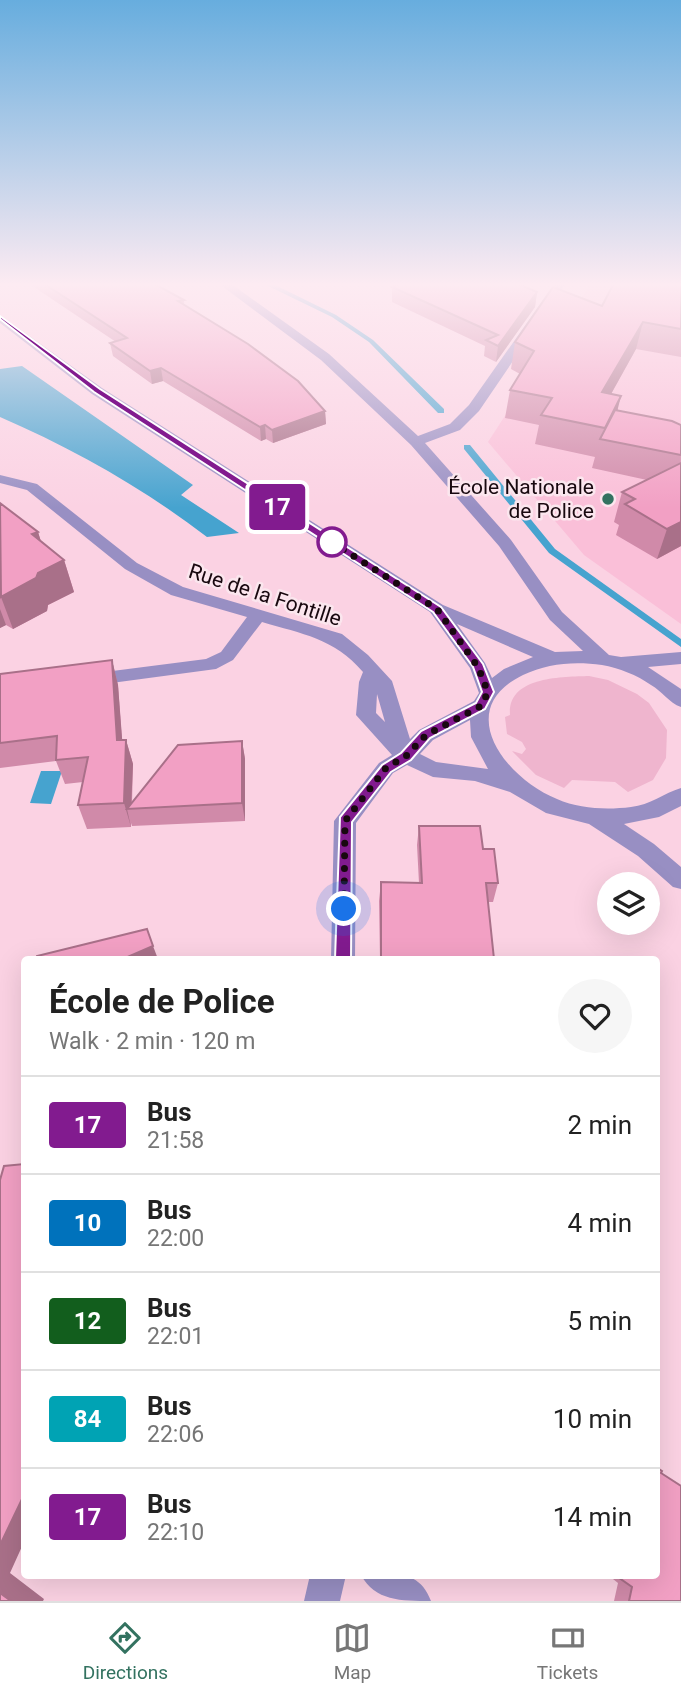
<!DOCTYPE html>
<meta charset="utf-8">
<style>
:root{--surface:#fff;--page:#f6f6f6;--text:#222;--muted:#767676;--line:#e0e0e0;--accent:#337260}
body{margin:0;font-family:Roboto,sans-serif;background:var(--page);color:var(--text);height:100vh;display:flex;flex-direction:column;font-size:26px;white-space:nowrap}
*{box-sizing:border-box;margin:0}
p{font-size:23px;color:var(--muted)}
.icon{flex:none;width:38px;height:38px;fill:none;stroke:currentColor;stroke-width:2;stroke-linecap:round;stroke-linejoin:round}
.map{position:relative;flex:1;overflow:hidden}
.sheet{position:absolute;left:21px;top:956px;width:639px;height:623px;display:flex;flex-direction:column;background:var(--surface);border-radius:7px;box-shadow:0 7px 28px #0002}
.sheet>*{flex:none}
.badge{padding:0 14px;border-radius:5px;font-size:24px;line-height:46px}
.fabs{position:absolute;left:597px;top:872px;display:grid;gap:14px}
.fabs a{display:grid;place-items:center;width:63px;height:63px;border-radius:50%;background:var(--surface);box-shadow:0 7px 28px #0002;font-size:35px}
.you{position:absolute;width:35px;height:35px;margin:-18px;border:5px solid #fff;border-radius:50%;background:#1a73e8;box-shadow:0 0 0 10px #1a73e833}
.map>.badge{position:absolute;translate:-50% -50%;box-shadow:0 0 0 4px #fff}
.round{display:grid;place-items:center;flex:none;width:74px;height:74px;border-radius:37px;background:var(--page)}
.summary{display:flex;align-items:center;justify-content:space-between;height:119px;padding:0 28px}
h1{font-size:33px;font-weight:700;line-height:52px}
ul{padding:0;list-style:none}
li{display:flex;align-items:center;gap:21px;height:98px;padding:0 28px;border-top:2px solid var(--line)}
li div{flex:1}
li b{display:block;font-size:26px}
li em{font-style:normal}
li .badge{min-width:77px;font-weight:700;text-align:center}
.menu{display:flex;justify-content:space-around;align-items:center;height:98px;border-top:2px solid var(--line);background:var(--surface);font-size:19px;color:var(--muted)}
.menu a{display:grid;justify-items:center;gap:4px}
.menu .on{color:var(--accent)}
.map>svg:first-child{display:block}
</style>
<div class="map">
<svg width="681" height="1601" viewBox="0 0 681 1601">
<rect width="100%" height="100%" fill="#fbd2e3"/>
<polygon fill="#fabfd8" points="591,283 681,283 681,624 584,555 488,442"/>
<path fill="#efb5ce" d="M589,676L608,680L637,694L649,703L667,730L666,758L653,780L628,792L615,782L572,780L564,788L536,775L512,751L522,754L526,749L522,742L507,734L505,717L510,715C507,676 563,677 589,676Z"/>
<g fill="#46a3cf">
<path d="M22,366L193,485L181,495L239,533L207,537C143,488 74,449 0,417V369Z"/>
<polygon points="41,771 62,771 51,804 30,803"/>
</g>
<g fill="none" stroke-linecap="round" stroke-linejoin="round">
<g fill="#46a3cf" fill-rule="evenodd">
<polygon points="262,283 271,283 336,315 373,340 444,409 444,413 438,413 369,342 332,317"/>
<polygon points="464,445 470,445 555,549 681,639 681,647 549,553 464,449"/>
</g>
<g fill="#988fc3" fill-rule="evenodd">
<path d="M218,283H230L329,354L418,436L450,424L469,405L555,283H566L479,411L460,430L425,443L511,540L562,612L609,655L621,657L681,652V664L648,667L681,689V707C669,703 662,691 651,685C637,675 619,668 602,665C575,661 548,663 523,675C451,710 507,779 557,799C580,809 607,810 631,807C650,805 664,793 681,788V806L659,817L624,824L654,844L681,867V889L673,887L638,856L589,824L546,813L510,792L475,781L433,777L407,765L393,773L356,823L355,959H331L334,821L379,763L392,755L356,715L359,682L363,672C334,638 302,634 262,622L233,660L216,669L89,686L82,685L80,680L82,675L89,674L206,659L221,652L247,617L171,595L125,569L27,490L0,483V475L37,484L137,563L183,587L342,634L368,655L392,681L410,739L419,730L474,701L479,693L470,668L430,612L92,394L0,323V315L102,388L443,605L555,652L583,651L550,620L499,546L411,445L321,360ZM457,624L533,657L504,669L492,678L485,663ZM377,694L385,722L376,713ZM470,720L471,737L488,769L436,762L420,754L433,740Z"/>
<polygon points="310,1575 346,1575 340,1601 304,1601"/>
<path d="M361,1575C392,1575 418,1567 431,1601C401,1601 375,1601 361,1575Z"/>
</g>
</g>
<g fill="#d08aa9">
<polygon points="28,283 153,283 184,300 184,305 325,411 326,424 273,443 266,439 261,441 163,381 152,384 113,356 110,343 116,342"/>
<polygon points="388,283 516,283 537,292 535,307 496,362 484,356 485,346 392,302 392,287 394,286"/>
<polygon points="681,283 681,357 636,349 611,394 618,410 681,425 681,546 657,559 616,535 619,525 614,522 622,492 647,480 592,468 595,457 535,444 539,425 505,418 510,390 520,374 511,369 515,342 602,306"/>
<polygon points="0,503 38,532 41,542 64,560 74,592 48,605 47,611 13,629 6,625 0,628"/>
<polygon points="112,660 118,685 122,740 126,740 133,764 132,803 242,741 245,759 245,821 132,826 131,823 131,827 87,829 78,805 83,782 65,784 56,761 0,768 0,674"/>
<polygon points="419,826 483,849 498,883 493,902 488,902 494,959 380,959 379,901 381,882 419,883 417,845"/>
<polygon points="661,1473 681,1601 614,1601 618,1583 608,1575 656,1575"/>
</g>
<g fill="#a97089">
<polygon points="537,292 535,307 496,362 498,346"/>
<polygon points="643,322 636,349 596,421 602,392"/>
<polygon points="161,368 163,381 152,384 150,371"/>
<polygon points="621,396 614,424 605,428"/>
<polygon points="325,411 326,424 273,443 272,430"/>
<polygon points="265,425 266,439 261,441 260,427"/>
<polygon points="681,522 681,546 657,559 667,529"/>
<polygon points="38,532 48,564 32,534"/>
<polygon points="64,560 74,592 48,605 47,611 13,629 1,597 38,573"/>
<polygon points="0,609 6,625 0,628"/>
<polygon points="112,660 118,685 124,764 117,740"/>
<polygon points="126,740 133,764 131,809 127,809 131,827 124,803"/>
<polygon points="242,741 245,759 245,821 242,803"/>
<polygon points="153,946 158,959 123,959"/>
<polygon points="24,1495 24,1542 10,1573 44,1599 43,1601 11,1601 0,1593 0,1545"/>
</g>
<g fill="#f2a0c4" stroke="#a97089" stroke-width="2">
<polygon points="43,283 153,283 184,300 178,301 248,344 298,381 325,411 272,430 265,425 260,427 161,368 150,371 110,343 127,338"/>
<polygon points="401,283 516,283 537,292 498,346 486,340 498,335 392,287"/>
<polygon points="614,283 681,283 681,329 643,322 602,392 621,396 605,428 541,415 552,398 510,390 534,351 515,342 553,287 602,306"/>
<polygon points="615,410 672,421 681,425 681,455 600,439"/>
<polygon points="681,463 681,522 667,529 625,504 635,499 622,492"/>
<polygon points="0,503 38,532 32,534 64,560 38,573 36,578 1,597"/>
<polygon points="112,660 117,740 126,740 124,803 78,805 88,757 56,760 57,736 0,743 0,674"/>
<polygon points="242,741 242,803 127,809 178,745"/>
<polygon points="419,826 480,826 483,849 494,849 498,883 486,883 494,959 381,959 381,882 422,883"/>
<polygon points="147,929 153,946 123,959 37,959 37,956"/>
<polygon points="24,1164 24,1495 0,1545 0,1180 4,1166"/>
<polygon points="656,1467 662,1471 661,1473 681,1486 681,1601 629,1601 632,1587 615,1575 656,1575"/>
<polygon points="0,1593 11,1601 0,1601"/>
</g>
<linearGradient id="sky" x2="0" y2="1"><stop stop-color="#67adde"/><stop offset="0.56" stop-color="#fdebf2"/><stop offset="1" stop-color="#fdebf2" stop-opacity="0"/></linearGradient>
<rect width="681" height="508" fill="url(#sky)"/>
<polygon fill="#821b8f" stroke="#fff" stroke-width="2" points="0,316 100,389 441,607 483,664 494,692 485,709 430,738 411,760 391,772 352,822 351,959 348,964 343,966 337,964 335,959 340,817 382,765 401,753 421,731 476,703 482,692 473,667 433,612 94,392 0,319"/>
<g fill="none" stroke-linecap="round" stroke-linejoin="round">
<polyline stroke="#18080f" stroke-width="7" stroke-dasharray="0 12.6" points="332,542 327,539 437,609 478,667 488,692 481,706 426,735 406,756 386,768 345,821 344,909"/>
</g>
<circle fill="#337260" stroke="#fbe6ee" stroke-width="2.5" cx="608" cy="499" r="7"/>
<circle fill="#fff" stroke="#821b8f" stroke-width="3.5" cx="332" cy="542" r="14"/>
<g text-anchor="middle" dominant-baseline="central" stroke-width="5" stroke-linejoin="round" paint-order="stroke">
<g font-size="21" fill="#18080f" stroke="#fbe6ee" text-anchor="end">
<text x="594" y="487">École Nationale<tspan x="594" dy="24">de Police</tspan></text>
</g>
<g font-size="21" fill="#18080f" stroke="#fbe6ee">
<text transform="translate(265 595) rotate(18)">Rue de la Fontille</text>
</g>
</g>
</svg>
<div class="fabs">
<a><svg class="icon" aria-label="layers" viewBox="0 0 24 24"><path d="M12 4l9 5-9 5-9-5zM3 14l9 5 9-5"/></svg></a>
</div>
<div class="you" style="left:344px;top:909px"></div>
<b class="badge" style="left:277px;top:507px;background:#821b8f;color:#fff">17</b>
<section class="sheet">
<div class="summary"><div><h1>École de Police</h1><p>Walk · 2 min · 120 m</p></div><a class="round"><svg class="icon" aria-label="heart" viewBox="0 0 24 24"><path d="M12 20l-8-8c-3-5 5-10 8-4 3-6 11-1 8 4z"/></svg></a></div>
<ul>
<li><span class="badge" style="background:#821b8f;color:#fff">17</span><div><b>Bus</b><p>21:58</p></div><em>2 min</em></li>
<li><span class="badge" style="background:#0072bc;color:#fff">10</span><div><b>Bus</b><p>22:00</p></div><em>4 min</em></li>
<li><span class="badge" style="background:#125e1d;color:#fff">12</span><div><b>Bus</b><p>22:01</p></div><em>5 min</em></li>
<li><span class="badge" style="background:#00a3b4;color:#fff">84</span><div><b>Bus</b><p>22:06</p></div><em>10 min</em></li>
<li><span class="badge" style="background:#821b8f;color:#fff">17</span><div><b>Bus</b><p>22:10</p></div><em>14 min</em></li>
</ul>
</section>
</div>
<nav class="menu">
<a class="on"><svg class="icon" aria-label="directions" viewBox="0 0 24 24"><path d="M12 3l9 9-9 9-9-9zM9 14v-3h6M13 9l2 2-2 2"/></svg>Directions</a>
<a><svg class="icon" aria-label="map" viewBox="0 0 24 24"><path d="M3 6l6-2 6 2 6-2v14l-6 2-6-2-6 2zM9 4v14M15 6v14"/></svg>Map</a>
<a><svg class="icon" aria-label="tickets" viewBox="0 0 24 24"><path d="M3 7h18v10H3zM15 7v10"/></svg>Tickets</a>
</nav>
